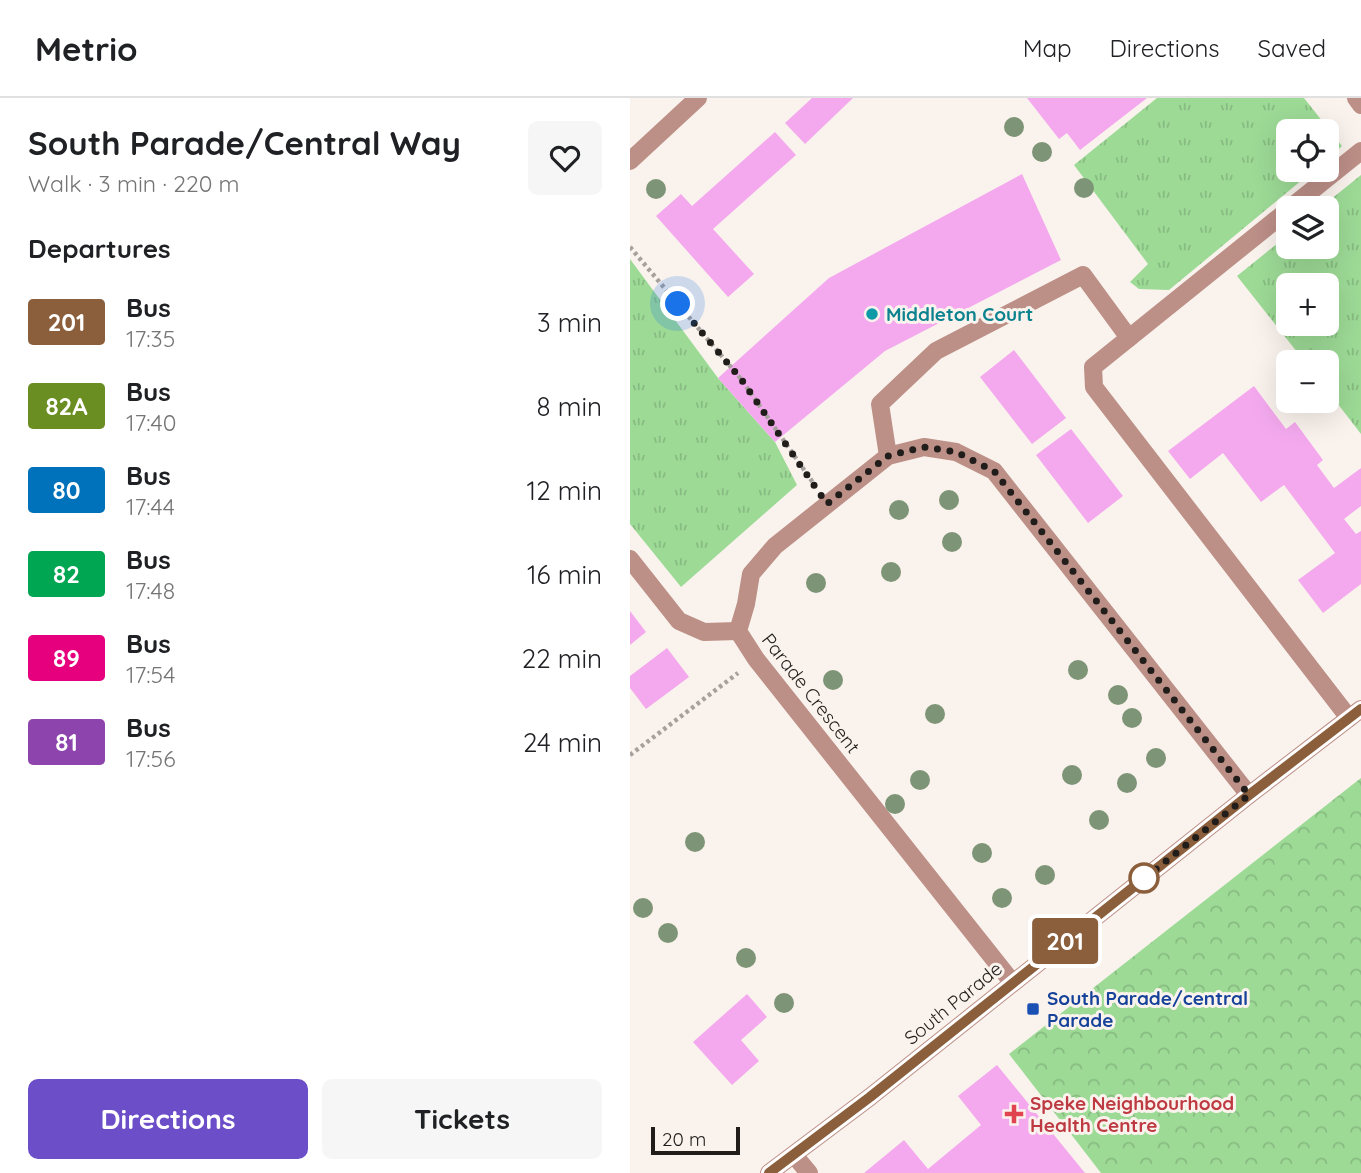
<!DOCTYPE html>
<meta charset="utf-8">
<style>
:root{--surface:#fff;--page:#f6f6f6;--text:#202124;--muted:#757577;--line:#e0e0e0;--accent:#6b4ec8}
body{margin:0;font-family:Quicksand,sans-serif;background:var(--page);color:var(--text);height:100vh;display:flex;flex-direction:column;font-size:26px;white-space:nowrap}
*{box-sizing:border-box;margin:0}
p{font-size:23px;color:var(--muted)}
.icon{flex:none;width:38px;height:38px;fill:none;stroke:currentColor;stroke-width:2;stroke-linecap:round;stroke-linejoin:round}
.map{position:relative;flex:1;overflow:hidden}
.drawer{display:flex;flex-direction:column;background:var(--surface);width:630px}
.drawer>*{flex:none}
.badge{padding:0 14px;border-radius:5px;font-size:24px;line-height:46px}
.tools{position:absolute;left:646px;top:21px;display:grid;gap:14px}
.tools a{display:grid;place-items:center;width:63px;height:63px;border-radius:10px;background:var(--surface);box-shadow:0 7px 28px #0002;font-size:35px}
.scale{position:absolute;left:21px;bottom:18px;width:89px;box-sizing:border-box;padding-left:7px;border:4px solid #201d1b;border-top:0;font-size:19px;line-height:24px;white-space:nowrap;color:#201d1b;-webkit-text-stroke:5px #faf3ed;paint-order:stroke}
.you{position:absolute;width:35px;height:35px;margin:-18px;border:5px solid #fff;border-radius:50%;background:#1a73e8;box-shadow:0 0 0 10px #1a73e833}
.map>.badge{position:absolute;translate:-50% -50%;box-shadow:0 0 0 4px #fff}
h2{padding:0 28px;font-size:26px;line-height:63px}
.round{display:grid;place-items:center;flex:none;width:74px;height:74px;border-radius:10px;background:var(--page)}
.overview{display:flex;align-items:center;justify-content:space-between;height:119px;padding:0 28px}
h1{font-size:33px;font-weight:700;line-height:52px}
.action{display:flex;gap:14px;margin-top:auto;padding:14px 28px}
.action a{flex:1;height:80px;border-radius:10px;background:var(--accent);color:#fff;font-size:28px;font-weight:700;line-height:80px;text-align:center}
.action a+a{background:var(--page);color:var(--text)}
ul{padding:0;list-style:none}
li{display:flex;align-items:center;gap:21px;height:84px;padding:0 28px}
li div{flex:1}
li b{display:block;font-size:26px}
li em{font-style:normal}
li .badge{min-width:77px;font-weight:700;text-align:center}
header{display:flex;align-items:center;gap:42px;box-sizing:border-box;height:98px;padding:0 35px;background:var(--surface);border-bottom:2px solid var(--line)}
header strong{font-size:33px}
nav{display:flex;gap:38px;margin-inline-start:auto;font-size:24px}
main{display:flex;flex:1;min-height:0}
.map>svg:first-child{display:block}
</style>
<header>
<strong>Metrio</strong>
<nav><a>Map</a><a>Directions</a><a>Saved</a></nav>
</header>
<main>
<section class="drawer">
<div class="overview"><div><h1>South Parade/Central Way</h1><p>Walk · 3 min · 220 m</p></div><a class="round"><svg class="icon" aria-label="heart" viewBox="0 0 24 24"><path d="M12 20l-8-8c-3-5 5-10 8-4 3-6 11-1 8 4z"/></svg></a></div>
<h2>Departures</h2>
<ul>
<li><span class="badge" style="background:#8b5e3c;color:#fff">201</span><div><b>Bus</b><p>17:35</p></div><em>3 min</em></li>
<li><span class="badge" style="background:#6b8e23;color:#fff">82A</span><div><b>Bus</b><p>17:40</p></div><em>8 min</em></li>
<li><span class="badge" style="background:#0072bc;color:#fff">80</span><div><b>Bus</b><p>17:44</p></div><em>12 min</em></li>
<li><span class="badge" style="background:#00a651;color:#fff">82</span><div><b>Bus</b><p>17:48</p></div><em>16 min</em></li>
<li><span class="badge" style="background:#e6007e;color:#fff">89</span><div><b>Bus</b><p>17:54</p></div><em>22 min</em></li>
<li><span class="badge" style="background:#8e44ad;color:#fff">81</span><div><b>Bus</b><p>17:56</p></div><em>24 min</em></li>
</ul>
<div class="action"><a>Directions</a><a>Tickets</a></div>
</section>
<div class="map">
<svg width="731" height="1075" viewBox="0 0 731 1075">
<defs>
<pattern id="grass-tufts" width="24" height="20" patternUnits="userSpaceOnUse" patternTransform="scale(1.75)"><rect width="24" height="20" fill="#9dda96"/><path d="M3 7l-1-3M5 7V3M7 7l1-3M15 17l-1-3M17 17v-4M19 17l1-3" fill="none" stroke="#87bb81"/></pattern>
<pattern id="park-crowns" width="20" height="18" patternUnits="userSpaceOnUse" patternTransform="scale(1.75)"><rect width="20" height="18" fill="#9dda96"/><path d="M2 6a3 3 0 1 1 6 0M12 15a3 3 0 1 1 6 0" fill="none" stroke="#87bb81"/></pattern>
</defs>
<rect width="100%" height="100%" fill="#faf3ed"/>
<g fill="url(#grass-tufts)" fill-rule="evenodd">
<polygon points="527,0 674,0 712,48 697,62 696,33 658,33 658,72 684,72 539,192 509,191 500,184 518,166 444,67"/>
<path d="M731,77V336L697,292L696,264H675L607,178L658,137V149H696V110H690ZM658,187H696V226H658Z"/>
<polygon points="0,161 88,280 145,344 167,387 51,489 0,426"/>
</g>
<polygon fill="url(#park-crowns)" points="731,680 731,1075 471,1075 379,956"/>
<g fill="#f4a9ee">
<polygon points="182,0 223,0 175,46 155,25"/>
<polygon points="397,0 517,0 450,52 437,35 429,41"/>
<polygon points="145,34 166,57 83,131 124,176 98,199 26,118 51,96 62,108"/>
<polygon points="392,76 431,162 255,253 145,344 88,280 199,180"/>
<polygon points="384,252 436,320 402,346 350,279"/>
<polygon points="624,288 656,331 665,324 693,362 687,367 704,390 731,370 731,408 714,421 726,436 731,433 731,486 693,515 668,482 705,455 654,387 631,404 593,355 560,381 538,353"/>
<polygon points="441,331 493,398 458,425 406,357"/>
<polygon points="0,513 16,534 0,547"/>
<polygon points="37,550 59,579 16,611 0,590 0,578"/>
<polygon points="117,896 137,919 111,942 129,963 102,987 63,944"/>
<polygon points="367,967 455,1075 234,1075 274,1042 298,1071 351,1027 328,998"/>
</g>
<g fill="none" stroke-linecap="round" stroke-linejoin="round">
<g stroke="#a7a19d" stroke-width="4.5" stroke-dasharray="3.5 3.5" stroke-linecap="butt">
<polyline points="0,149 111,281 186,389"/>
<polyline points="0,657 108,575"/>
</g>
<g stroke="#bc8f87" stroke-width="18">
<polyline points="726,0 731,7"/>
<polyline points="0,63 68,0"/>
<polyline points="660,110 731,53"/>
<polyline points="658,112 463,269 464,289 719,620"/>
<polyline points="258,358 250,306 306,253 453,177 499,240"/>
<polyline points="0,461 49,523 74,534 108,533"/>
<polyline points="382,884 126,561 108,533 116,506 121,476 145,448 258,358 294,349 326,354 364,373 619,697"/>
<polyline points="164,1057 179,1075"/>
<polyline points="139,1075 240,999 619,697 731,611"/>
</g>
</g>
<g fill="#7e9476">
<circle cx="384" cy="29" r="10"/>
<circle cx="412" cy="54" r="10"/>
<circle cx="454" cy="90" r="10"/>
<circle cx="26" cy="91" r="10"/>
<circle cx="319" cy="402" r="10"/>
<circle cx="269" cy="412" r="10"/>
<circle cx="322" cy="444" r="10"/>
<circle cx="261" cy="474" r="10"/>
<circle cx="186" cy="485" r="10"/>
<circle cx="448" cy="572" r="10"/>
<circle cx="203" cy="582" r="10"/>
<circle cx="488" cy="597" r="10"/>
<circle cx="305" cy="616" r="10"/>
<circle cx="502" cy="620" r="10"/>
<circle cx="526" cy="660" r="10"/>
<circle cx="442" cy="677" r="10"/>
<circle cx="290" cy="682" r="10"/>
<circle cx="497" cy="685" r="10"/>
<circle cx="265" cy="706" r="10"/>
<circle cx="469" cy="722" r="10"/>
<circle cx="65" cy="744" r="10"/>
<circle cx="352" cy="755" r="10"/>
<circle cx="415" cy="777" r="10"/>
<circle cx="372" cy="800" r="10"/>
<circle cx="13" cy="810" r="10"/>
<circle cx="38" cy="835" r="10"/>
<circle cx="116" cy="860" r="10"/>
<circle cx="154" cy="905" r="10"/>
</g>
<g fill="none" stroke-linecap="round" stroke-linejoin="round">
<defs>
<polyline id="line" points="139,1075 240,999 619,697 731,611"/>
</defs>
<use href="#line" stroke="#fff" stroke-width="16"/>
<use href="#line" stroke="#8b5e3c" stroke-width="10"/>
<polyline stroke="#201d1b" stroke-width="7" stroke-dasharray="0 12.6" points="48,206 111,281 197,406 258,358 294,349 326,354 364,373 619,697 511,783 514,780"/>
</g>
<circle fill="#0f9aa8" stroke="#faf3ed" stroke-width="2.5" cx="242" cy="216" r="7"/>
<circle fill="#fff" stroke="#8b5e3c" stroke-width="3.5" cx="514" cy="780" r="14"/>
<rect fill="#1a4fb4" stroke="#faf3ed" stroke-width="2.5" x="396" y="904" width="14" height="14" rx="3.5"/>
<path fill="#e0444e" stroke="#faf3ed" stroke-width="2.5" d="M380.5 1005.5h7v7h7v7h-7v7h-7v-7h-7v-7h7z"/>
<g text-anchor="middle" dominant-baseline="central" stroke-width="6" stroke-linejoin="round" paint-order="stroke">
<g font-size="19" font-weight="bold" fill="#0d838f" stroke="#faf3ed" text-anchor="start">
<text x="256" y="216">Middleton Court</text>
</g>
<g font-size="19" fill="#201d1b" stroke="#faf3ed">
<text transform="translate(181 595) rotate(52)">Parade Crescent</text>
<text transform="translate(323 905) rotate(-39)">South Parade</text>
</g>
<g font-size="19" font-weight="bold" fill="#164399" stroke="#faf3ed" text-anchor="start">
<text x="417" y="900">South Parade/central<tspan x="417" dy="22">Parade</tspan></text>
</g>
<g font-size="19" font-weight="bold" fill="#be3a42" stroke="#faf3ed" text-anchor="start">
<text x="400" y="1005">Speke Neighbourhood<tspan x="400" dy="22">Health Centre</tspan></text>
</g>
</g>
</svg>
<div class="tools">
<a><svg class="icon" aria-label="locate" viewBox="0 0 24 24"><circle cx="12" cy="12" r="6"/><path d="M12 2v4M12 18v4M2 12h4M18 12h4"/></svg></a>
<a><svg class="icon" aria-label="layers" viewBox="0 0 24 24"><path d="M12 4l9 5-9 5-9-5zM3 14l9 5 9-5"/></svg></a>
<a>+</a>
<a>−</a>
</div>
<div class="scale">20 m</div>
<div class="you" style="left:48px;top:206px"></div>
<b class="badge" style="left:435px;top:843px;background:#8b5e3c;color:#fff">201</b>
</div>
</main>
